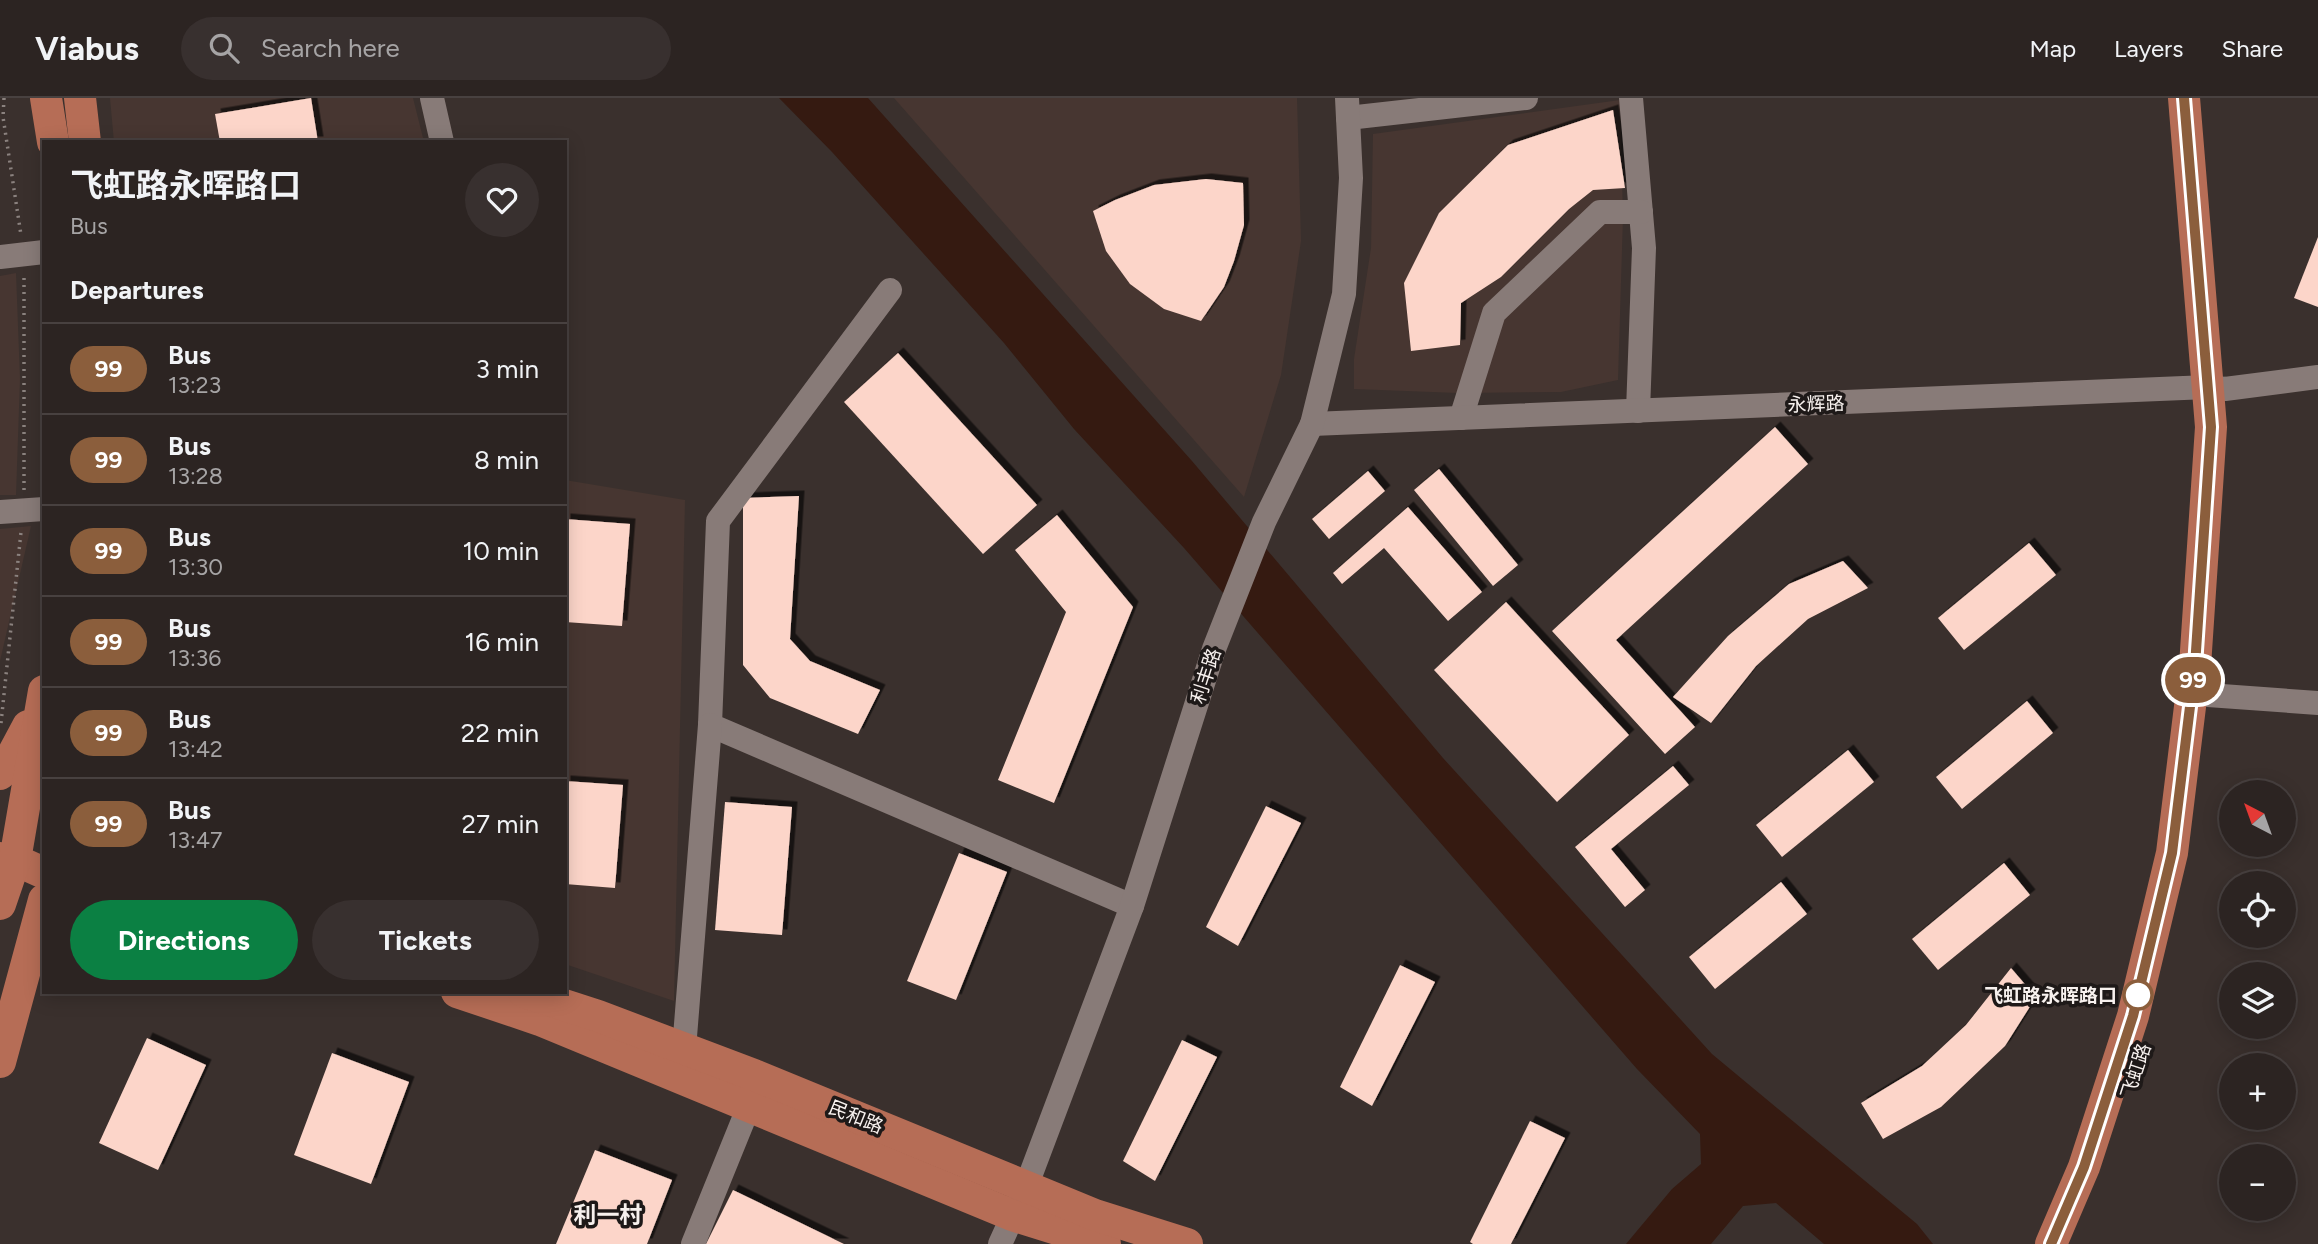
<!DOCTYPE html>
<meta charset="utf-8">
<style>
:root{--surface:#2c2422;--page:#38302f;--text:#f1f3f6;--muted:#a6a4a5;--line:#484140;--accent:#0b8043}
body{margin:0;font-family:Figtree,"Noto Sans SC",sans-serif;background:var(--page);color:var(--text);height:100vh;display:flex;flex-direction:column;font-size:26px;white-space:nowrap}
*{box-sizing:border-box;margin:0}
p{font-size:23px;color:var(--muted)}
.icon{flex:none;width:38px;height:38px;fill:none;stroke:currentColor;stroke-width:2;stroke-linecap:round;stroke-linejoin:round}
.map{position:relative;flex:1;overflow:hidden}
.sheet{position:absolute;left:42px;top:42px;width:525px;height:854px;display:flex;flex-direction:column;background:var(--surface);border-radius:0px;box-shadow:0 4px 18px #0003,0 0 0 2px var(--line)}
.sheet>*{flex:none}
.badge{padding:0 14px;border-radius:23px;font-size:24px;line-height:46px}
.needle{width:46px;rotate:319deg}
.controls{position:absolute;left:2219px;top:682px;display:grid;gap:14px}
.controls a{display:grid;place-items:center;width:77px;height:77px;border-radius:50%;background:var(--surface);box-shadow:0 4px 18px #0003,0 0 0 2px var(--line);font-size:35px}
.map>.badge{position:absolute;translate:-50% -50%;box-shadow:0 0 0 4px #fff}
h2{padding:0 28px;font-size:26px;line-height:63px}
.round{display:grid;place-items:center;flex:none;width:74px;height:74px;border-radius:37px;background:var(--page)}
.headline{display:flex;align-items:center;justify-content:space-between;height:119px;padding:0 28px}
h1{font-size:33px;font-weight:700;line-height:52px}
.cta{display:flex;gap:14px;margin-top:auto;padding:14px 28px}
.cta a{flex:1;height:80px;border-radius:42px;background:var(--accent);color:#fff;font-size:28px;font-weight:700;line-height:80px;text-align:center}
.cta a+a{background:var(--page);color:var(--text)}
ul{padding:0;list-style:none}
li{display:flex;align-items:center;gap:21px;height:91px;padding:0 28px;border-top:2px solid var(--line)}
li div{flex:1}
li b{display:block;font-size:26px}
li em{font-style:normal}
li .badge{min-width:77px;font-weight:700;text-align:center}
header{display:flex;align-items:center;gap:42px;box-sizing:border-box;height:98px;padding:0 35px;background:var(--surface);border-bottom:2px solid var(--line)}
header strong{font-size:33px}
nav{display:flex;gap:38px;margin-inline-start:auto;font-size:24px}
.search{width:490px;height:63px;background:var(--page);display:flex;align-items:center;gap:18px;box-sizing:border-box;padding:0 24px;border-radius:38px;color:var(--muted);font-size:26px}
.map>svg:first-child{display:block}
</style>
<header>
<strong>Viabus</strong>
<div class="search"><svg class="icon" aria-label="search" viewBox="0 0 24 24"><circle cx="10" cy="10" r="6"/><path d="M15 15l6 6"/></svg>Search here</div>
<nav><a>Map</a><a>Layers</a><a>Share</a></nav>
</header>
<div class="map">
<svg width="2318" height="1146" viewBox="0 0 2318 1146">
<defs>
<filter id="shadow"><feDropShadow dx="5.5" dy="-5.5" stdDeviation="0" flood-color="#0009"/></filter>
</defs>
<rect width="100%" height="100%" fill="#3a302d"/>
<g fill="#473631">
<polygon points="110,0 413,0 424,44 114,44"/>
<polygon points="894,0 1297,0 1301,143 1281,277 1244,399"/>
<polygon points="1620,2 1623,119 1618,282 1561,294 1458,295 1354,291 1354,261 1371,150 1373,36"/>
<polygon points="16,175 20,281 16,397 0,397 0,178"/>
<polygon points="565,382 685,402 674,903 565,866"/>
<polygon points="31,428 0,563 0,431"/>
</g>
<polygon fill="#351a11" points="779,0 868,0 1192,363 1443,660 1712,956 1917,1126 1933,1146 1824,1146 1776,1105 1743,1108 1711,1146 1626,1146 1672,1091 1701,1066 1700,1036 1637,971 1184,450 1074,331 1004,245 832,54"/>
<g fill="#fcd5c9" filter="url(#shadow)">
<polygon points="311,0 318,44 220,44 215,16"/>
<polygon points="1613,12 1625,90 1593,92 1569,111 1501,179 1461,205 1460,247 1411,253 1404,185 1439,115 1508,47"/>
<polygon points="1206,81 1243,85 1244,127 1234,163 1224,189 1201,223 1164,211 1130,186 1106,153 1093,113 1115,102 1154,87"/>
<polygon points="2318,139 2318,209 2294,200"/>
<polygon points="898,255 1037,407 983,456 844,304"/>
<polygon points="1775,329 1808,366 1616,542 1695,629 1665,656 1552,533"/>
<polygon points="1439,371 1518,467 1493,488 1414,392"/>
<polygon points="1368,373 1385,393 1329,441 1312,421"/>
<polygon points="799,398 790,541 810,563 880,592 858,636 770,600 743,567 743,400"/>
<polygon points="1408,409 1482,494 1448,523 1384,450 1342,486 1333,475"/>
<polygon points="1057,417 1133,509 1054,705 998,682 1066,514 1015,452"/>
<polygon points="565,421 630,426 622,528 565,524"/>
<polygon points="2029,445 2056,477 1964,552 1938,520"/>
<polygon points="1843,463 1868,490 1808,521 1756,568 1711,625 1673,599 1728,538 1789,486"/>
<polygon points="1506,504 1629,637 1557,704 1434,572"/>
<polygon points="2027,603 2053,635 1962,711 1936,679"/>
<polygon points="1848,652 1874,684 1782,759 1756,727"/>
<polygon points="1673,668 1689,687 1611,751 1645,792 1625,809 1575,749"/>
<polygon points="565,683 623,687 615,790 565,786"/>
<polygon points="725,704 792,709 782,837 715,832"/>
<polygon points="1266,708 1301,725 1238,848 1206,829"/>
<polygon points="959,755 1007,774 956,902 907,883"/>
<polygon points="2004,765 2030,797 1938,872 1912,841"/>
<polygon points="1781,784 1807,816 1715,891 1689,859"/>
<polygon points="1400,867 1435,884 1372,1008 1340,989"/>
<polygon points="2011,870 2036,899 2005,948 1941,1009 1883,1041 1861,1005 1922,968 1966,927"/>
<polygon points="147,940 206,967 158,1072 99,1045"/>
<polygon points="1182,942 1217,959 1155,1083 1123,1063"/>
<polygon points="332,955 409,984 371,1086 294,1057"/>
<polygon points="1530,1023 1565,1040 1511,1146 1473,1146 1470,1144"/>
<polygon points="595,1052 672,1082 647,1146 556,1146"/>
<polygon points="733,1092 844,1146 706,1146"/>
</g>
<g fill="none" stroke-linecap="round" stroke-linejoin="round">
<g stroke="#8b827f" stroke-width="3.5" stroke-dasharray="2 5" stroke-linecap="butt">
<polyline points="4,0 3,19 21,137"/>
<polyline points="24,392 24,176"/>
<polyline points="1,625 21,434"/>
</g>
<g stroke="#887b78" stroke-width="24">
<polyline points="432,0 442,44"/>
<polyline points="1631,0 1644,150 1638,313"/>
<polyline points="1348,20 1526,0"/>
<polyline points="0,159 44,154"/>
<polyline points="890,192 718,423 710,627 1132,808"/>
<polyline points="1461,320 1494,215 1600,114 1641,114"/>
<polyline points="1312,326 2208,289 2225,291 2318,279"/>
<polyline points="0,414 44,411"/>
<polyline points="2208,597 2318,605"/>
<polyline points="684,951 710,627"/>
<polyline points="693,1146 749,1008"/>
<polyline points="1000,1146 1026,1089 1132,808 1214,551 1264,424 1312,326 1344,196 1351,80 1347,0"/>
</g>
<g stroke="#b66d56" stroke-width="32">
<polyline points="46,0 53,44"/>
<polyline points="80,0 85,44"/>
<polyline points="0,676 5,671 28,628"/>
<polyline points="0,760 15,762 44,775"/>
<polyline points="0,806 15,762 44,593"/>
<polyline points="457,894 540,922 1012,1117 1105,1146"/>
<polyline points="524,894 598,918 754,977 1095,1117 1187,1146"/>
<polyline points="0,964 44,802"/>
<polyline points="2051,1146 2084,1069 2133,918 2172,755 2195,568 2211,329 2184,0"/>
</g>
</g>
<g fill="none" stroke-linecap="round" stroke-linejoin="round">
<defs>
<polyline id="line" points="2051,1146 2084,1069 2133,918 2172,755 2195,568 2211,329 2184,0"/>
</defs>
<use href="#line" stroke="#fff" stroke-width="16"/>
<use href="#line" stroke="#8b5e3c" stroke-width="10"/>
</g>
<circle fill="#fff" stroke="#8b5e3c" stroke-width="3.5" cx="2138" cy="897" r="14"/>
<g text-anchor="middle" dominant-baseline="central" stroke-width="7" stroke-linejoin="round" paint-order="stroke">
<g font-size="19" fill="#f7f1ee" stroke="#1e1918">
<text transform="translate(1816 306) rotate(-2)">永辉路</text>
<text transform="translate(1206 578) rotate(-72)">利丰路</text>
<text transform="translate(2136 973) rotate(-72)">飞虹路</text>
<text transform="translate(856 1019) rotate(22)">民和路</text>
</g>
<g font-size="19" font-weight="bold" fill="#f7f1ee" stroke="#1e1918" text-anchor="end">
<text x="2117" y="897">飞虹路永晖路口</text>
</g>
<g font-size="23" font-weight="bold" fill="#f7f1ee" stroke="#1e1918">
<text x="608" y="1117">利一村</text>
</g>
</g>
</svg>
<div class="controls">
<a><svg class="needle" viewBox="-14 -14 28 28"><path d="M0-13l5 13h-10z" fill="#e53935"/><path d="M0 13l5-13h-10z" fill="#a6a4a5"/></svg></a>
<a><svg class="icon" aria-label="locate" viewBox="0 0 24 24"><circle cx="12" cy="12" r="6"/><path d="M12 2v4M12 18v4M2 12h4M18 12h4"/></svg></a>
<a><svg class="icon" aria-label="layers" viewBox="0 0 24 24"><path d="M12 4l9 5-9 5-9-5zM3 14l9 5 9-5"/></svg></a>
<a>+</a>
<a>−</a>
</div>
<b class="badge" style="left:2193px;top:582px;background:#8b5e3c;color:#fff">99</b>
<section class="sheet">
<div class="headline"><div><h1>飞虹路永晖路口</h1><p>Bus</p></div><a class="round"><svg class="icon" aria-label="heart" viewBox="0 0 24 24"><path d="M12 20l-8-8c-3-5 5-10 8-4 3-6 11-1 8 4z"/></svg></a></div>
<h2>Departures</h2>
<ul>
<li><span class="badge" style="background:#8b5e3c;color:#fff">99</span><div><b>Bus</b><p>13:23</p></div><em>3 min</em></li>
<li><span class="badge" style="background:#8b5e3c;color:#fff">99</span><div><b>Bus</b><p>13:28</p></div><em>8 min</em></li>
<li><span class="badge" style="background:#8b5e3c;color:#fff">99</span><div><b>Bus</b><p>13:30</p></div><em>10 min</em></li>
<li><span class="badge" style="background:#8b5e3c;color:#fff">99</span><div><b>Bus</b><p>13:36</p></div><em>16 min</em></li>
<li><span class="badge" style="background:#8b5e3c;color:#fff">99</span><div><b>Bus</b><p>13:42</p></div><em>22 min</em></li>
<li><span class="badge" style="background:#8b5e3c;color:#fff">99</span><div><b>Bus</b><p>13:47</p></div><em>27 min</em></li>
</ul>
<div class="cta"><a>Directions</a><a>Tickets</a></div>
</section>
</div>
